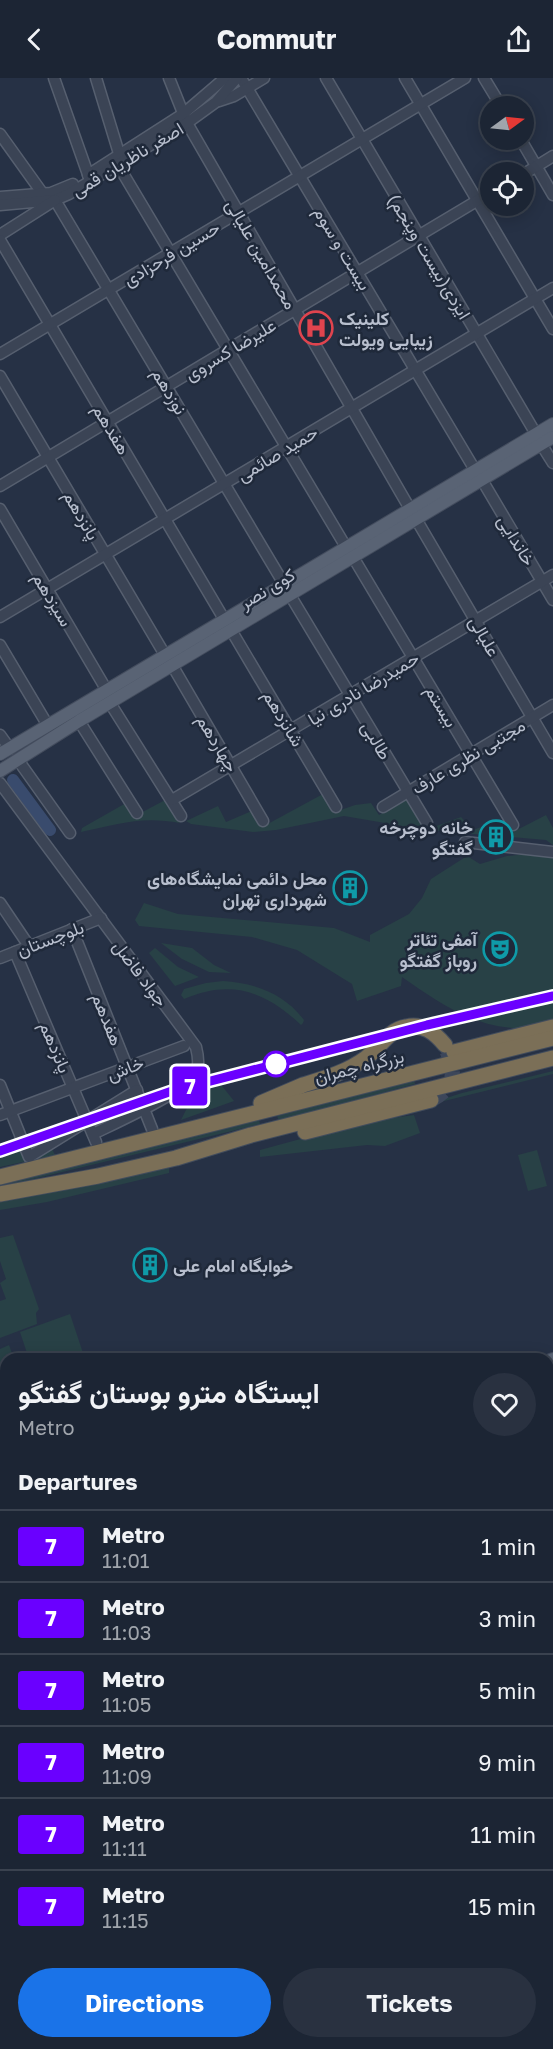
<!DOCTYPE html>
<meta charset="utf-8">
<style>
:root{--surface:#1c2534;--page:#293140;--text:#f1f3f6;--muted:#a0a5ac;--line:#3a424f;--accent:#1a73e8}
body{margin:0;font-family:"Golos Text",Vazirmatn,sans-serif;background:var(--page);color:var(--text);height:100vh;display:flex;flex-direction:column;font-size:22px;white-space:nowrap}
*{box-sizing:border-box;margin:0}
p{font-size:20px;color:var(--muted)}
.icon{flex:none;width:33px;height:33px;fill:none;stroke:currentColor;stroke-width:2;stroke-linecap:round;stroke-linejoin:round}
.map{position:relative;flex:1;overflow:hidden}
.details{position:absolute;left:0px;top:1275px;width:554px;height:696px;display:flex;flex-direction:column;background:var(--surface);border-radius:18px 18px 0 0;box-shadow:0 3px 15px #0003,0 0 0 2px var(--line)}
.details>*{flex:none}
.badge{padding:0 12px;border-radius:4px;font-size:21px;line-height:39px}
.needle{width:39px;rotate:75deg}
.buttons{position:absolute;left:480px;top:18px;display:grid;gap:12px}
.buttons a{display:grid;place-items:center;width:54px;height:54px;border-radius:50%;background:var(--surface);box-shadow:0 3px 15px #0003,0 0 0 2px var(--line);font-size:30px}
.map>.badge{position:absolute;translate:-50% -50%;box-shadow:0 0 0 3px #fff}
h2{padding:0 18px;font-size:22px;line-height:54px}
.round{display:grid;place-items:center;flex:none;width:63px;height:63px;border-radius:32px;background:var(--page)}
.head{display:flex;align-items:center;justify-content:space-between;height:102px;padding:0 18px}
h1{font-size:28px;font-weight:700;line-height:45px}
.primary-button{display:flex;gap:12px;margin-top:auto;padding:12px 18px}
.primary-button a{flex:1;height:69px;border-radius:36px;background:var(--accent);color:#fff;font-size:24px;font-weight:700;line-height:69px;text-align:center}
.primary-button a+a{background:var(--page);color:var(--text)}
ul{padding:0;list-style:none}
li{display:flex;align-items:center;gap:18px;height:72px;padding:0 18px;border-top:2px solid var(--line)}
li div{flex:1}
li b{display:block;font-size:22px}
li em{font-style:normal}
li .badge{min-width:66px;font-weight:700;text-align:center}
header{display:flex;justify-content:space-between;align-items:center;height:78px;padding:0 18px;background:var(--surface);font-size:27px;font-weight:700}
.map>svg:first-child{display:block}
</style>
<header><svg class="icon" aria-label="back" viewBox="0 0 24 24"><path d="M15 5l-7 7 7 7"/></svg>Commutr<svg class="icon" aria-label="share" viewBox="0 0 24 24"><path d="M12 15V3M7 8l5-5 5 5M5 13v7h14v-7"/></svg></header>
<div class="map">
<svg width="553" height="1971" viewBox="0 0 553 1971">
<rect width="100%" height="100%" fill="#263145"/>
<g fill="#284146">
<polygon points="323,716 335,734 355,727 371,725 379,737 406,721 428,751 461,739 473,752 500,742 511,755 546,737 553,750 553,767 546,762 426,752 344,738 276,752 253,754 191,746 186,743 218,728 226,744 254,732 264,748"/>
<path d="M167,721L180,745C141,738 119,746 81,754L82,750L126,725L135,738Z"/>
<path d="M538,775L553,777V944C543,946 531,950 521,950C476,951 438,924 402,899L401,908L357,923L352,906L297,872L252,859L139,848L135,842L144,825L178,836L334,850L370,864V857L409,836L422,820L431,801L467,778L480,786L507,778Z"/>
<polygon points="161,865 192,870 214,887 231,895 209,894 182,881"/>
<polygon points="155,870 178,889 199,899 175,908 149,875"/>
<path d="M223,903C254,905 284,915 304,942L303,945L301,947C265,913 231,901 184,921L181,917L184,911L206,905Z"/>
<polygon points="202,983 234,1023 181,1042 194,1016"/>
<polygon points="553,993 553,996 412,1031 462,1015"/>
<polygon points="414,1002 415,1006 279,1043 277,1038"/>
<polygon points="414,1037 420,1055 385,1068 367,1067 260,1079 260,1072 363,1044"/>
<polygon points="259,1042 260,1046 232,1053 0,1109 0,1105"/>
<polygon points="16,1061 26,1081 50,1067 55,1077 0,1089 0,1069"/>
<polygon points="537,1072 547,1108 528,1113 518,1077"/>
<polygon points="169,1090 169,1095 47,1124 0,1132 0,1124 98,1102"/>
<polygon points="13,1157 39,1231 36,1235 37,1246 0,1260 0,1223 6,1221 0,1205 6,1201 0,1183 0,1160"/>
<polygon points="70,1236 85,1281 29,1281 20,1254"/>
<polygon points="9,1267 14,1281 6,1281 6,1335 0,1337 0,1271"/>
</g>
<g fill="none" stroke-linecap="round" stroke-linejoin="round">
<polyline stroke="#394b6d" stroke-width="12" points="13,702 50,752"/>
<path stroke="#3c465a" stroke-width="15" stroke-dasharray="15 8" stroke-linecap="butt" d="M431,1022C454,1010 457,997 447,973"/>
<defs>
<g id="minor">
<polyline points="54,0 90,102"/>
<polyline points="96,0 121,82"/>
<polyline points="169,0 187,45 410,431"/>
<polyline points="241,0 475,392"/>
<polyline points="326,0 536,356"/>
<polyline points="405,0 553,251"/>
<polyline points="484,0 501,28"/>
<polyline points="219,23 234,18 264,0"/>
<polyline points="0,56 43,116 47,118"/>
<polyline points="521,62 553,117"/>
<polyline points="118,87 346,469"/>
<polyline points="524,96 553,78"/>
<polyline points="88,97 183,36 225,0"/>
<polyline points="0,119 51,115 73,106"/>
<polyline points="55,122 284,506"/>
<polyline points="0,127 55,122 69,116 187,45 216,24 237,0"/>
<polyline points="0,157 55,122"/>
<polyline points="0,162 224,541"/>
<polyline points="0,276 465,0"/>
<polyline points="0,298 165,577"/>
<polyline points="541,366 553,385"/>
<polyline points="482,402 553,522"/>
<polyline points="0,408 490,115"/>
<polyline points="0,431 106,611"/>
<polyline points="416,441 553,675"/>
<polyline points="353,479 513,747"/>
<polyline points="290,517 427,745"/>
<polyline points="0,539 553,210"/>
<polyline points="231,552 336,729"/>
<polyline points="0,567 47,646"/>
<polyline points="172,587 263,743"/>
<polyline points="110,625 181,738"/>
<polyline points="79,643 137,735"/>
<polyline points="0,657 10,671"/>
<polyline points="18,682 70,755"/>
<path d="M0,705L196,969C198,977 200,989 195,997C186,1013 113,1046 93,1056"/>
<polyline points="172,722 553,497"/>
<polyline points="383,729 553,627"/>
<polyline points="465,764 553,774"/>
<polyline points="0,825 29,868"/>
<polyline points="72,851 152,1051"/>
<polyline points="15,874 96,1064"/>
<polyline points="0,880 101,840"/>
<polyline points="0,1007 29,1079 137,1012"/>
<polyline points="0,1037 184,968"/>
<polyline points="548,1309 553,1321"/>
<polyline points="548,1594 553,1606"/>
<polyline points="548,1611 553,1623"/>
<polyline points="0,1640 6,1655"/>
<polyline points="548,1786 553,1779"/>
<polyline points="548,1800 553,1794"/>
<polyline points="0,1821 6,1837"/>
<polyline points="0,1852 6,1850"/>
<polyline points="55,1965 57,1971"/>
<polyline points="129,1965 131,1971"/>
<polyline points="455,1965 457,1971"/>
<polyline points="513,1971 543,1965"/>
</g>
<g id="major">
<polyline points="0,676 553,346"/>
<polyline points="0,693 79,643 553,359"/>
<polyline points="548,1283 553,1281"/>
<polyline points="0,1556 6,1553"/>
</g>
<g id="highway">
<polyline points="454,974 553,949"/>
<path d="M261,1025C275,1019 289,1013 303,1007C326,1000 347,994 366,980C380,970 388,952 406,949C423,945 435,955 445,967"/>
<polyline points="305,1054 431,1022"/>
<polyline points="0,1099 553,960"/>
<polyline points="0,1116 98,1098 176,1080 251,1057 553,980"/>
</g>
</defs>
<use href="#minor" stroke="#565f6f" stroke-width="13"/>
<use href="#major" stroke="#444d5e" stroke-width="14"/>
<use href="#highway" stroke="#424c5c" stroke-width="17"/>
<use href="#minor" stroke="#3b4455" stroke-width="10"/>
<use href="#major" stroke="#596374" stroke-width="12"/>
<use href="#highway" stroke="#7b6f57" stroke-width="15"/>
</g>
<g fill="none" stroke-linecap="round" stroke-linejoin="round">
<defs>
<polyline id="line" points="0,1073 172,1013 427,947 553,918"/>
</defs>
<use href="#line" stroke="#fff" stroke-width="14"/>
<use href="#line" stroke="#6a00ff" stroke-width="9"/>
</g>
<defs>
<symbol id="hospital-ring" viewBox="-11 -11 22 22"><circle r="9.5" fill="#1f293a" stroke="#e0444e" stroke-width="1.5"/><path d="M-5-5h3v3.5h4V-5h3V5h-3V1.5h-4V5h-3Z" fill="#e0444e"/></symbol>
<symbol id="building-ring" viewBox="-11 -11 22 22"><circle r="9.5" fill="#1f293a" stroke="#0f9aa8" stroke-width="1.5"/><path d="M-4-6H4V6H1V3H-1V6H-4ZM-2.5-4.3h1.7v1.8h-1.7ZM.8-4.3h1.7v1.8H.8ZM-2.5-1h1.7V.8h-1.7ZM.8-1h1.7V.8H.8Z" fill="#0f9aa8"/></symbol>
<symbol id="theatre-ring" viewBox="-11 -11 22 22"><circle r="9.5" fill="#1f293a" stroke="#0f9aa8" stroke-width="1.5"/><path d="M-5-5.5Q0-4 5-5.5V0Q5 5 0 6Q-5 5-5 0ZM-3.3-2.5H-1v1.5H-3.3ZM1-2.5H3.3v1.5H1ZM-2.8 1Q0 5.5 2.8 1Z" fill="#0f9aa8"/></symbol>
</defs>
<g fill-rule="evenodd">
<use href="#hospital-ring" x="297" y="231" width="38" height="38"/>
<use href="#building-ring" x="477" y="740" width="38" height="38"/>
<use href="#building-ring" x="331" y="791" width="38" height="38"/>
<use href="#theatre-ring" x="481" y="852" width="38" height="38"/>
<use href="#building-ring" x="131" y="1168" width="38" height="38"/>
</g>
<circle fill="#fff" stroke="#6a00ff" stroke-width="3" cx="276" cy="986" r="12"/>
<g text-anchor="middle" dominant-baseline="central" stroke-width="5" stroke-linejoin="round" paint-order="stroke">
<g font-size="18" fill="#b8bfce" stroke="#1f293a">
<text transform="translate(127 81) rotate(-31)">اصغر ناظریان قمی</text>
<text transform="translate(343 170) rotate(59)">بیست و سوم</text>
<text transform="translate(171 175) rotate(-31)">حسین فرحزادی</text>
<text transform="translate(262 176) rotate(60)">محمدامین علیالی</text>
<text transform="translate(430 178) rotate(59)">ایزدی(بیست وپنجم)</text>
<text transform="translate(230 271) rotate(-31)">علیرضا کسروی</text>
<text transform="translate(170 313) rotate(59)">نوزدهم</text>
<text transform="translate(112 351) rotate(59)">هفدهم</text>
<text transform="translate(277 375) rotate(-31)">حمید صائمی</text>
<text transform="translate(82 437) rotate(60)">پانزدهم</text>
<text transform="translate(517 462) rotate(59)">خاندایی</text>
<text transform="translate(267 510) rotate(-31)">کوی نصر</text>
<text transform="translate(53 521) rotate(59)">سیزدهم</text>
<text transform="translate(485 558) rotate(60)">علیالی</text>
<text transform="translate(363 610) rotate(-31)">حمیدرضا نادری نیا</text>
<text transform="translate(442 628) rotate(59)">بیستم</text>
<text transform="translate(284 640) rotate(59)">شانزدهم</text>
<text transform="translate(377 662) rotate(59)">طالبی</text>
<text transform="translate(218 665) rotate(59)">چهاردهم</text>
<text transform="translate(468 678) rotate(-31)">مجتبی نظری عارف</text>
<text transform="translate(50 860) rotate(-21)">بلوچستان</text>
<text transform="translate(141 895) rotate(53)">جواد فاضل</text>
<text transform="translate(108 941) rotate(68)">هفدهم</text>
<text transform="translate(56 969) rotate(67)">پانزدهم</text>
<text transform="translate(359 988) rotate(-14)">بزرگراه چمران</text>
<text transform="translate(125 990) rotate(-21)">خاش</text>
</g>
<g font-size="18" font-weight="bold" fill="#b8bfce" stroke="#1f293a" text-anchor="end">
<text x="339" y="240" text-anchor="start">کلینیک<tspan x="339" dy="21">زیبایی ویولت</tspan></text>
<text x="473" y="749">خانه دوچرخه<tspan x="473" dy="21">گفتگو</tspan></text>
<text x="327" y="800">محل دائمی نمایشگاه‌های<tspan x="327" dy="21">شهرداری تهران</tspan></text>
<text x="477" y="861">آمفی تئاتر<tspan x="477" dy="21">روباز گفتگو</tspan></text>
<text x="173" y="1187" text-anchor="start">خوابگاه امام علی</text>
</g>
</g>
</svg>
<div class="buttons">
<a><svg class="needle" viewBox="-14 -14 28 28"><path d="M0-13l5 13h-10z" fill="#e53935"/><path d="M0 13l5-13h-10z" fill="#a0a5ac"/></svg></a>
<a><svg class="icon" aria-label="locate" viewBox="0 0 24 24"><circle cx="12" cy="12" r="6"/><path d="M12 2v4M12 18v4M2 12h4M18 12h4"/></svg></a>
</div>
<b class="badge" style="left:190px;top:1008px;background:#6a00ff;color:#fff">7</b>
<section class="details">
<div class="head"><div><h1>ایستگاه مترو بوستان گفتگو</h1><p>Metro</p></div><a class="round"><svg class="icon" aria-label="heart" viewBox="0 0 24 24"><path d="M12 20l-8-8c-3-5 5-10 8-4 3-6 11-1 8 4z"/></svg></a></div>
<h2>Departures</h2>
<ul>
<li><span class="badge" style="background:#6a00ff;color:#fff">7</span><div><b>Metro</b><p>11:01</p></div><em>1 min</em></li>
<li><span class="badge" style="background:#6a00ff;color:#fff">7</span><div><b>Metro</b><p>11:03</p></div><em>3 min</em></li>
<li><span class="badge" style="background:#6a00ff;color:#fff">7</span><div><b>Metro</b><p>11:05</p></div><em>5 min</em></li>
<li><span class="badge" style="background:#6a00ff;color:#fff">7</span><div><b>Metro</b><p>11:09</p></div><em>9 min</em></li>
<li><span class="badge" style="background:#6a00ff;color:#fff">7</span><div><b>Metro</b><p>11:11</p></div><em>11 min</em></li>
<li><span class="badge" style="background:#6a00ff;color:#fff">7</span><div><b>Metro</b><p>11:15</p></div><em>15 min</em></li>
</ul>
<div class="primary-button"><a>Directions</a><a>Tickets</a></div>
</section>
</div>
